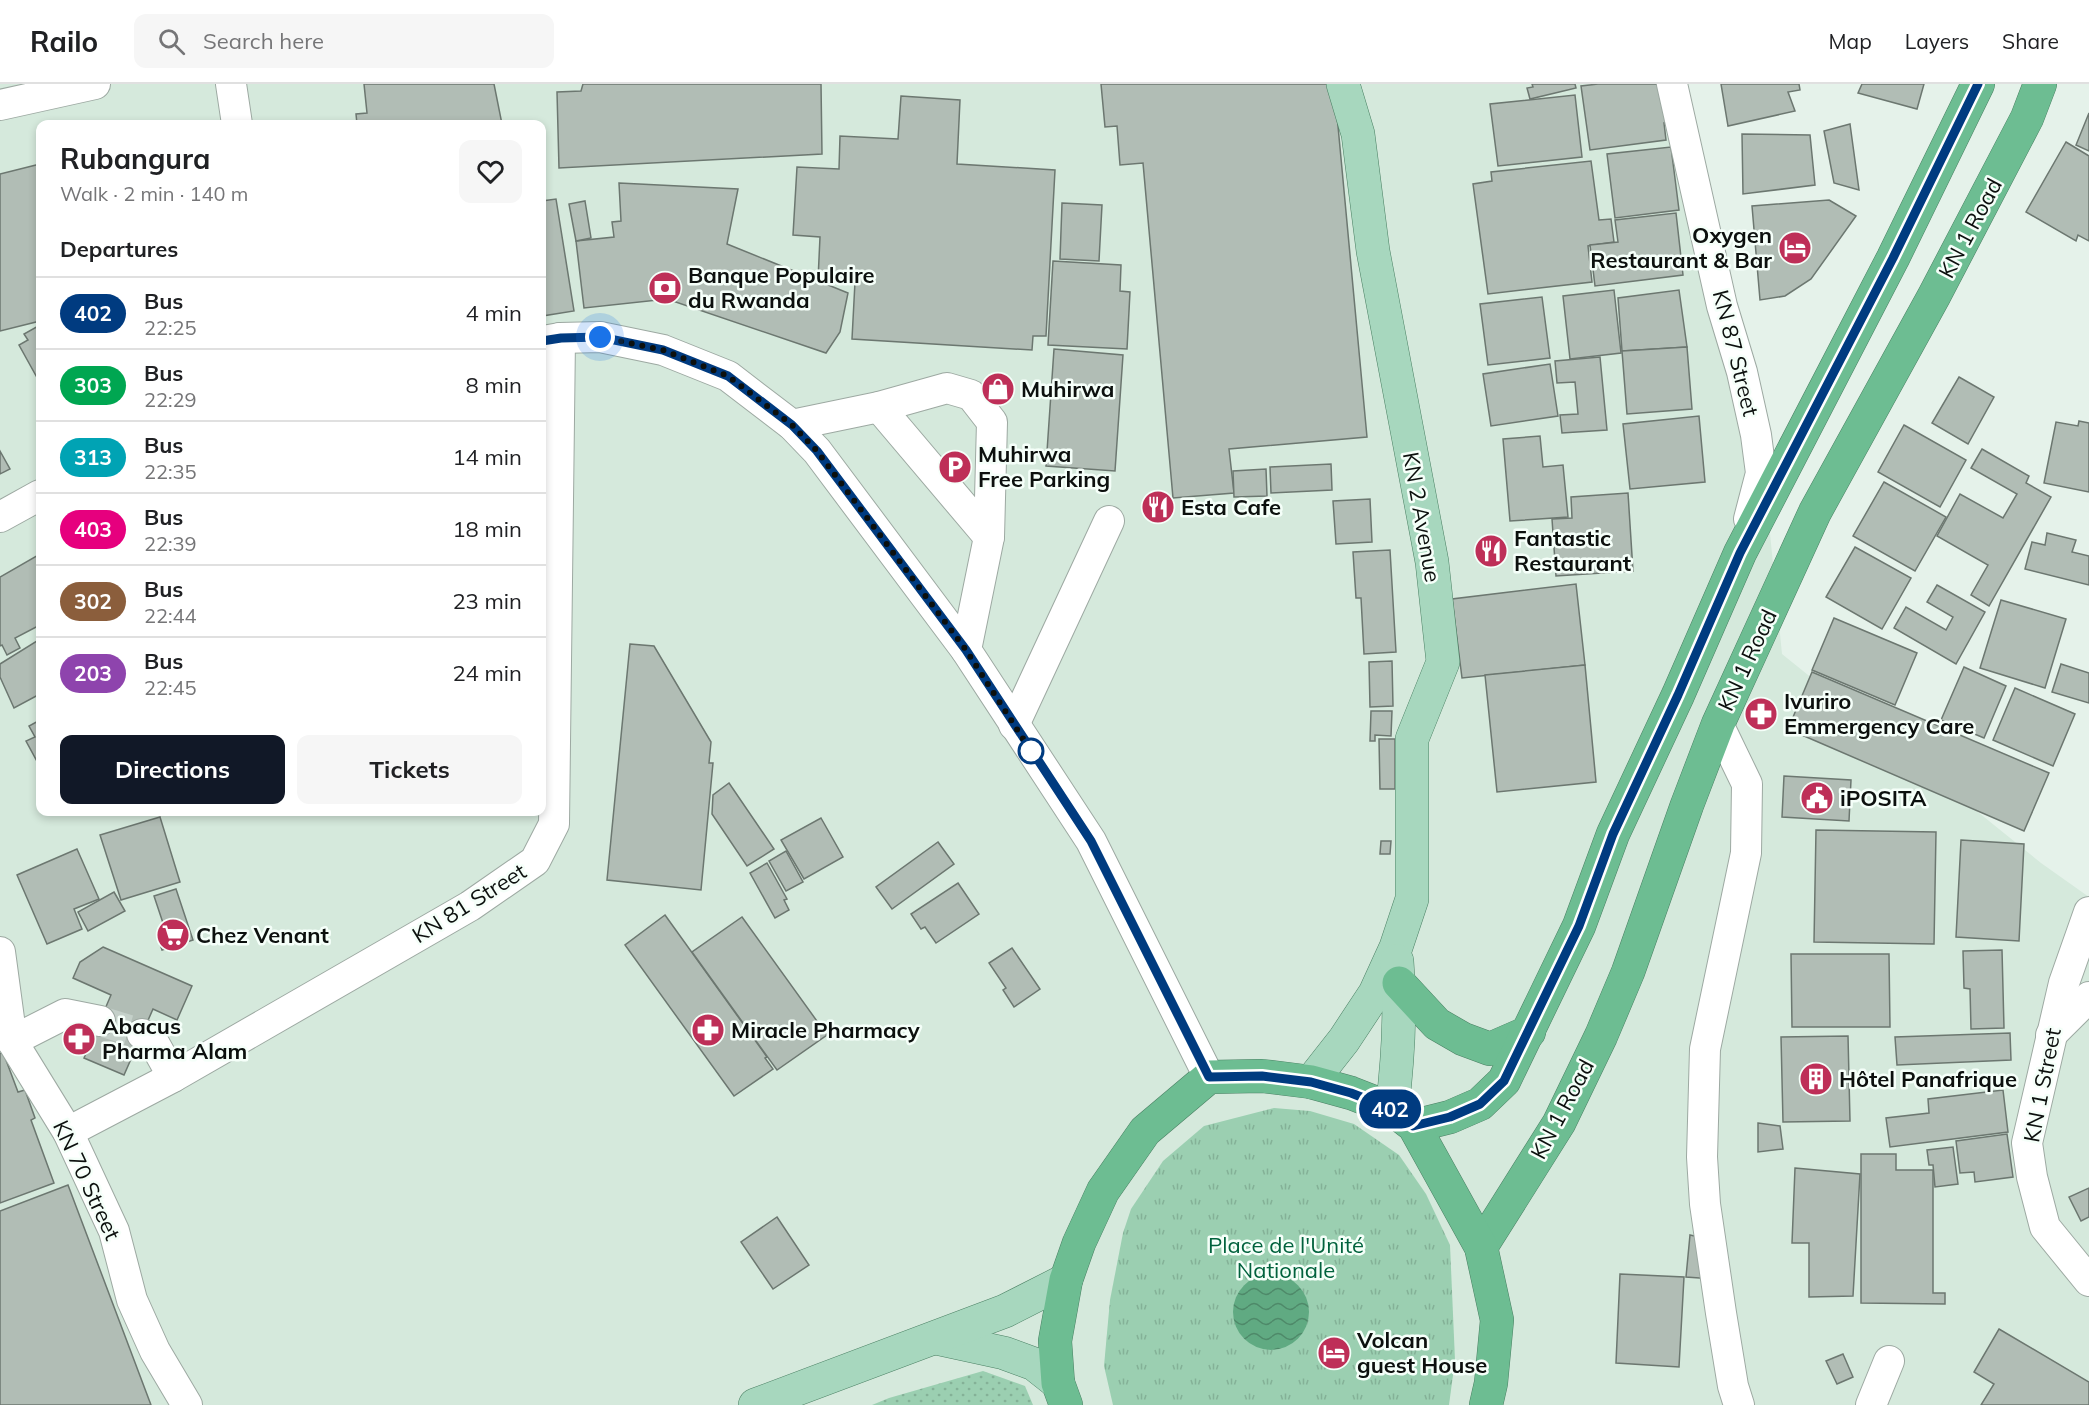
<!DOCTYPE html>
<meta charset="utf-8">
<style>
:root{--surface:#fff;--page:#f6f6f6;--text:#202124;--muted:#757577;--line:#e0e0e0;--accent:#111827}
body{margin:0;font-family:Mulish,sans-serif;background:var(--page);color:var(--text);height:100vh;display:flex;flex-direction:column;font-size:22px;white-space:nowrap}
*{box-sizing:border-box;margin:0}
p{font-size:20px;color:var(--muted)}
.icon{flex:none;width:33px;height:33px;fill:none;stroke:currentColor;stroke-width:2;stroke-linecap:round;stroke-linejoin:round}
.map{position:relative;flex:1;overflow:hidden}
.panel{position:absolute;left:36px;top:36px;width:510px;height:696px;display:flex;flex-direction:column;background:var(--surface);border-radius:12px;box-shadow:0 3px 9px #0003}
.panel>*{flex:none}
.badge{padding:0 12px;border-radius:20px;font-size:21px;line-height:39px}
.you{position:absolute;width:30px;height:30px;margin:-15px;border:4px solid #fff;border-radius:50%;background:#1a73e8;box-shadow:0 0 0 9px #1a73e833}
.map>.badge{position:absolute;translate:-50% -50%;box-shadow:0 0 0 3px #fff}
h2{padding:0 24px;font-size:22px;line-height:54px}
.round{display:grid;place-items:center;flex:none;width:63px;height:63px;border-radius:12px;background:var(--page)}
.overview{display:flex;align-items:center;justify-content:space-between;height:102px;padding:0 24px}
h1{font-size:28px;font-weight:700;line-height:45px}
.button{display:flex;gap:12px;margin-top:auto;padding:12px 24px}
.button a{flex:1;height:69px;border-radius:12px;background:var(--accent);color:#fff;font-size:24px;font-weight:700;line-height:69px;text-align:center}
.button a+a{background:var(--page);color:var(--text)}
ul{padding:0;list-style:none}
li{display:flex;align-items:center;gap:18px;height:72px;padding:0 24px;border-top:2px solid var(--line)}
li div{flex:1}
li b{display:block;font-size:22px}
li em{font-style:normal}
li .badge{min-width:66px;font-weight:700;text-align:center}
header{display:flex;align-items:center;gap:36px;box-sizing:border-box;height:84px;padding:0 30px;background:var(--surface);border-bottom:2px solid var(--line)}
header strong{font-size:28px}
nav{display:flex;gap:33px;margin-inline-start:auto;font-size:21px}
.search{width:420px;height:54px;background:var(--page);display:flex;align-items:center;gap:15px;box-sizing:border-box;padding:0 21px;border-radius:12px;color:var(--muted);font-size:22px}
.map>svg:first-child{display:block}
</style>
<header>
<strong>Railo</strong>
<div class="search"><svg class="icon" aria-label="search" viewBox="0 0 24 24"><circle cx="10" cy="10" r="6"/><path d="M15 15l6 6"/></svg>Search here</div>
<nav><a>Map</a><a>Layers</a><a>Share</a></nav>
</header>
<div class="map">
<svg width="2089" height="1321" viewBox="0 0 2089 1321">
<defs>
<pattern id="grass-dots" width="8" height="8" patternUnits="userSpaceOnUse" patternTransform="scale(1.5)"><rect width="8" height="8" fill="#9bcfb1"/><path d="M2 2h.1M6 6h.1" fill="none" stroke="#84b197" stroke-width="1.8" stroke-linecap="round"/></pattern>
<pattern id="park-tufts" width="24" height="20" patternUnits="userSpaceOnUse" patternTransform="scale(1.5)"><rect width="24" height="20" fill="#9bcfb1"/><path d="M3 7l-1-3M5 7V3M7 7l1-3M15 17l-1-3M17 17v-4M19 17l1-3" fill="none" stroke="#84b197"/></pattern>
<pattern id="water-waves" width="16" height="10" patternUnits="userSpaceOnUse" patternTransform="scale(1.5)"><rect width="16" height="10" fill="#60aa82"/><path d="M0 5q4-4 8 0t8 0" fill="none" stroke="#4e8969"/></pattern>
</defs>
<rect width="100%" height="100%" fill="#e5f2ea"/>
<path fill="#d5e9dc" fill-rule="evenodd" d="M0,0H1683L1760,349L1782,570L2041,779L2089,813V1321H0ZM40,40H542V728H40Z"/>
<polygon fill="url(#grass-dots)" points="983,1287 1025,1302 1033,1321 872,1321 889,1314"/>
<polygon fill="url(#park-tufts)" points="1274,1024 1310,1027 1354,1040 1399,1071 1426,1110 1450,1161 1455,1276 1449,1321 1113,1321 1104,1282 1110,1216 1123,1149 1131,1125 1163,1077 1204,1042"/>
<circle fill="url(#water-waves)" cx="1271" cy="1228" r="38"/>
<g fill="#b1bdb5" stroke="#6c7770" stroke-width="1.5">
<polygon points="364,0 494,0 502,40 357,40 356,30 367,29"/>
<polygon points="583,0 821,0 822,70 559,84 557,8 581,7"/>
<polygon points="1101,0 1329,0 1335,10 1367,353 1229,365 1234,409 1173,414 1143,79 1120,81 1117,42 1105,43"/>
<polygon points="1532,0 1575,0 1576,4 1530,15 1527,4 1533,3"/>
<polygon points="1598,0 1668,0 1673,38 1664,39 1666,56 1590,66 1581,2"/>
<polygon points="1721,0 1799,0 1800,6 1788,8 1795,27 1728,42"/>
<polygon points="1862,0 1924,0 1917,25 1858,9"/>
<polygon points="1575,11 1582,73 1498,82 1490,20"/>
<polygon points="901,12 960,16 957,80 1055,86 1046,252 1033,252 1032,266 852,255 855,198 818,196 820,153 793,151 797,83 839,85 840,52 898,55"/>
<polygon points="2089,29 2089,67 2076,61"/>
<polygon points="1850,40 1859,106 1834,99 1824,47"/>
<polygon points="1742,50 1810,51 1815,101 1743,110"/>
<polygon points="2066,58 2089,72 2089,157 2078,151 2076,157 2026,128"/>
<polygon points="1671,63 1679,126 1615,134 1607,70"/>
<polygon points="1591,77 1599,136 1611,135 1614,158 1588,162 1592,198 1488,210 1473,100 1492,97 1491,88"/>
<polygon points="40,80 40,235 36,238 0,247 0,90"/>
<polygon points="619,99 738,105 727,160 848,209 840,248 826,269 667,215 584,224 576,157 614,153 612,138 621,137"/>
<polygon points="556,115 574,227 542,232 542,117"/>
<polygon points="1829,116 1856,132 1811,195 1785,212 1760,216 1752,122"/>
<polygon points="585,117 591,154 576,157 569,120"/>
<polygon points="1062,119 1102,121 1099,177 1060,175"/>
<polygon points="1676,129 1683,191 1595,202 1590,161 1618,158 1615,136"/>
<polygon points="1053,177 1121,181 1120,207 1130,208 1127,265 1048,261"/>
<polygon points="1614,206 1621,269 1570,275 1563,212"/>
<polygon points="1679,206 1687,263 1622,267 1618,214"/>
<polygon points="1542,213 1550,274 1488,281 1480,220"/>
<polygon points="40,241 40,299 19,261 28,256 24,250"/>
<polygon points="1687,263 1692,325 1627,330 1622,267"/>
<polygon points="1054,265 1123,271 1115,387 1046,382"/>
<polygon points="1600,273 1607,346 1562,349 1560,331 1578,330 1575,298 1557,299 1555,277"/>
<polygon points="1550,280 1558,332 1491,342 1483,290"/>
<polygon points="1959,293 1994,313 1968,360 1932,339"/>
<polygon points="1699,332 1705,398 1630,405 1623,340"/>
<polygon points="2079,337 2089,339 2089,408 2044,399 2056,338 2078,342"/>
<polygon points="1904,341 1966,376 1940,423 1878,388"/>
<polygon points="1540,352 1543,383 1563,381 1568,433 1510,437 1503,355"/>
<polygon points="1982,365 2029,392 2026,399 2051,413 1989,522 1971,511 1988,481 1937,452 1960,410 2003,434 2017,410 1971,384"/>
<polygon points="0,367 10,385 0,390"/>
<polygon points="1331,380 1332,406 1271,409 1270,383"/>
<polygon points="1266,385 1267,412 1234,413 1233,387"/>
<polygon points="1884,398 1946,433 1915,487 1853,452"/>
<polygon points="1628,409 1633,487 1556,492 1552,435 1572,434 1571,413"/>
<polygon points="1370,415 1372,458 1336,460 1333,417"/>
<polygon points="2047,449 2076,456 2072,468 2089,472 2089,501 2025,485 2032,458 2045,461"/>
<polygon points="1855,463 1911,494 1882,545 1826,513"/>
<polygon points="1390,466 1396,568 1364,570 1361,514 1356,514 1353,468"/>
<polygon points="40,470 40,541 15,554 20,564 7,571 2,561 0,562 0,493"/>
<polygon points="1576,500 1585,581 1462,594 1452,515"/>
<polygon points="1937,501 1985,528 1956,580 1894,544 1906,523 1946,546 1953,533 1927,518"/>
<polygon points="2001,516 2066,535 2045,604 1980,584"/>
<polygon points="1834,534 1917,569 1895,621 1812,586"/>
<polygon points="40,555 40,610 14,624 0,593 0,580"/>
<polygon points="630,560 654,562 711,658 709,679 713,679 701,806 607,796"/>
<polygon points="1392,577 1393,622 1370,623 1369,578"/>
<polygon points="2061,580 2089,589 2089,619 2052,608"/>
<polygon points="1585,581 1596,698 1497,708 1485,591"/>
<polygon points="1964,583 2006,602 1984,654 1941,636"/>
<polygon points="1812,588 2049,689 2024,747 1788,645"/>
<polygon points="2015,604 2075,630 2053,682 1993,656"/>
<polygon points="1371,627 1392,627 1391,652 1375,651 1375,657 1370,657"/>
<polygon points="40,636 40,680 39,681 26,657 35,653 29,642"/>
<polygon points="1379,655 1395,655 1395,705 1380,705"/>
<polygon points="1784,692 1851,696 1849,737 1782,733"/>
<polygon points="729,699 774,765 747,782 712,730 713,711"/>
<polygon points="160,733 180,798 121,816 100,751"/>
<polygon points="821,734 843,773 804,795 781,756"/>
<polygon points="1816,746 1936,748 1934,860 1814,858"/>
<polygon points="1961,756 2024,760 2019,857 1956,853"/>
<polygon points="1381,757 1391,757 1390,770 1380,770"/>
<polygon points="938,758 954,780 892,825 876,803"/>
<polygon points="77,765 99,815 74,825 82,845 47,860 17,791"/>
<polygon points="786,767 803,798 786,807 769,777"/>
<polygon points="767,779 787,815 784,816 789,826 775,834 750,789"/>
<polygon points="958,799 979,830 936,859 925,843 921,845 911,830"/>
<polygon points="176,805 193,856 162,866 158,854 167,851 154,812"/>
<polygon points="114,808 125,827 88,847 78,828"/>
<polygon points="665,831 767,973 765,974 773,985 734,1012 625,861"/>
<polygon points="742,833 827,951 777,986 692,868"/>
<polygon points="103,863 192,902 177,936 153,925 124,991 84,974 111,911 73,894 80,878"/>
<polygon points="1012,864 1040,905 1014,923 1003,906 1006,904 989,879"/>
<polygon points="2002,866 2004,944 1971,945 1970,905 1964,904 1963,867"/>
<polygon points="1791,870 1889,870 1890,943 1792,943"/>
<polygon points="2010,949 2011,976 1897,981 1895,953"/>
<polygon points="1848,952 1850,1037 1783,1038 1781,953"/>
<polygon points="3,968 18,1008 25,1006 35,1034 31,1036 54,1099 0,1119 0,970"/>
<polygon points="2003,1006 2008,1048 1890,1063 1886,1034 1929,1029 1928,1015"/>
<polygon points="1758,1039 1780,1042 1783,1065 1758,1068"/>
<polygon points="2007,1050 2013,1093 1975,1098 1974,1088 1960,1089 1956,1057"/>
<polygon points="1953,1063 1958,1100 1935,1103 1933,1081 1929,1081 1927,1066"/>
<polygon points="1861,1070 1896,1070 1896,1086 1933,1086 1933,1209 1945,1209 1945,1220 1861,1219"/>
<polygon points="1795,1084 1860,1090 1853,1212 1809,1213 1809,1159 1792,1159"/>
<polygon points="68,1101 151,1321 0,1321 0,1127"/>
<polygon points="2089,1104 2089,1133 2081,1137 2069,1113"/>
<polygon points="777,1133 809,1181 773,1205 741,1158"/>
<polygon points="1690,1151 1708,1155 1713,1195 1686,1193"/>
<polygon points="1620,1190 1684,1193 1679,1283 1616,1279"/>
<polygon points="1999,1245 2089,1298 2089,1321 1981,1321 1994,1300 1974,1288"/>
<polygon points="1843,1270 1853,1293 1837,1300 1826,1277"/>
</g>
<g fill="none" stroke-linecap="round" stroke-linejoin="round">
<polyline stroke="#c4d0c9" stroke-width="30" stroke-dasharray="30 15" stroke-linecap="butt" points="100,937 142,950"/>
<defs>
<g id="minor">
<polyline points="231,0 237,40"/>
<polyline points="1672,0 1722,222 1742,288 1756,351 1761,389 1749,435"/>
<polyline points="0,21 95,0"/>
<polyline points="543,257 560,254 600,253 663,266 728,292 792,341 817,367 966,566 1091,757 1209,993"/>
<polyline points="879,323 989,453"/>
<polyline points="792,341 879,323 947,304 971,311 992,338 989,453 966,566"/>
<polyline points="0,433 40,411"/>
<polyline points="1718,640 1747,700 1746,769 1705,965 1702,1073 1705,1120 1721,1229 1733,1302 1739,1321"/>
<polyline points="1014,641 1109,437"/>
<polyline points="2089,828 2064,899 2027,1059 2032,1093 2045,1143 2089,1197"/>
<polyline points="0,868 12,957 68,1048 114,1147 132,1216 155,1267 187,1321"/>
<polyline points="142,950 154,959 173,993"/>
<polyline points="2051,951 2089,913"/>
<polyline points="12,957 65,930 100,937"/>
<polyline points="68,1048 173,993 470,822 535,777 554,740 560,254"/>
<polyline points="1871,1321 1889,1277"/>
</g>
<g id="major">
<polyline points="1311,998 1344,956 1375,909 1396,863 1412,815 1412,655 1443,578 1432,478 1373,167 1358,50 1343,0"/>
<path d="M1392,1025C1398,977 1401,926 1397,877"/>
<polyline points="935,1254 1004,1269 1034,1280 1058,1299"/>
<polyline points="755,1321 1005,1227 1066,1196"/>
</g>
<g id="highway">
<polyline points="1399,899 1437,940 1463,955 1490,965 1529,948"/>
<polyline points="1414,1042 1450,1033 1480,1020 1504,997 1579,842 1613,750 1678,611 1740,469 1893,174 1978,0"/>
<polyline points="1481,1163 1559,1039 1601,952 1628,888 1687,721 1718,640 1815,428 1934,212 2027,34 2040,0"/>
<polyline points="1066,1321 1058,1299 1055,1257 1066,1196 1079,1159 1103,1107 1145,1047 1209,993 1262,992 1311,998 1351,1009 1392,1025 1414,1042 1481,1163 1497,1236 1491,1299 1486,1321"/>
</g>
</defs>
<use href="#minor" stroke="#9da9a2" stroke-width="32"/>
<use href="#major" stroke="#4b8064" stroke-width="34"/>
<use href="#highway" stroke="#4b8064" stroke-width="34"/>
<use href="#minor" stroke="#fff" stroke-width="30"/>
<use href="#major" stroke="#a7d7be" stroke-width="33"/>
<use href="#highway" stroke="#6dbd92" stroke-width="33"/>
</g>
<g fill="none" stroke-linecap="round" stroke-linejoin="round">
<defs>
<polyline id="line" points="542,257 561,254 600,253 663,266 728,292 792,341 817,367 966,566 1091,757 1209,993 1262,992 1311,998 1351,1009 1392,1025 1413,1042 1450,1033 1480,1020 1504,997 1579,842 1613,750 1678,611 1740,469 1893,174 1978,0"/>
</defs>
<use href="#line" stroke="#fff" stroke-width="14"/>
<use href="#line" stroke="#003b80" stroke-width="9"/>
<polyline stroke="#0c100e" stroke-width="6" stroke-dasharray="0 10.8" points="600,253 663,266 728,292 792,341 817,367 966,566 1031,667"/>
</g>
<defs>
<symbol id="hotel-disc" viewBox="-11 -11 22 22"><circle r="9.5" fill="#be2f58" stroke="#f5fff9"/><path d="M-6-4.5h1.5V1H6V5H4.5V3h-9V5H-6ZM-4 0a1.8 1.8 0 1 1 3.6 0ZM.5 0V-2.5h3Q6-2.5 6 0Z" fill="#fff"/></symbol>
<symbol id="bank-disc" viewBox="-11 -11 22 22"><circle r="9.5" fill="#be2f58" stroke="#f5fff9"/><path d="M-6-4H6V4H-6ZM0-2.3a2.3 2.3 0 1 0 0 4.6a2.3 2.3 0 1 0 0-4.6Z" fill="#fff"/></symbol>
<symbol id="shop-disc" viewBox="-11 -11 22 22"><circle r="9.5" fill="#be2f58" stroke="#f5fff9"/><path d="M-5-2.5h2.3a2.7 3.5 0 0 1 5.4 0H5L5.5 6h-11ZM-1.5-2.5h3a1.5 2.3 0 0 0-3 0Z" fill="#fff"/></symbol>
<symbol id="parking-disc" viewBox="-11 -11 22 22"><circle r="9.5" fill="#be2f58" stroke="#f5fff9"/><path d="M-3.5-5.5H1a3.5 3.5 0 0 1 0 7H-1V5.5H-3.5ZM-1-3.4V-.6H.8a1.4 1.4 0 0 0 0-2.8Z" fill="#fff"/></symbol>
<symbol id="restaurant-disc" viewBox="-11 -11 22 22"><circle r="9.5" fill="#be2f58" stroke="#f5fff9"/><path d="M-5-6h1v4h1v-4h1v4h1v-4h1v5L-1.5 .5V6h-2V.5L-5-1ZM5-6V6H3V1.5H1.5Q1.5-4 5-6Z" fill="#fff"/></symbol>
<symbol id="pharmacy-disc" viewBox="-11 -11 22 22"><circle r="9.5" fill="#be2f58" stroke="#f5fff9"/><path d="M-2-6h4v4h4v4h-4v4h-4v-4h-4v-4h4Z" fill="#fff"/></symbol>
<symbol id="civic-disc" viewBox="-11 -11 22 22"><circle r="9.5" fill="#be2f58" stroke="#f5fff9"/><path d="M-.6-6.5H3V-4.5H.6V-3L4-1V1h2V6H-6V1h2V-1L-.6-3ZM-1.2 2.5V6h2.4V2.5Z" fill="#fff"/></symbol>
<symbol id="supermarket-disc" viewBox="-11 -11 22 22"><circle r="9.5" fill="#be2f58" stroke="#f5fff9"/><path d="M-6-5.5h2.5l.6 2H6L4.5 2H-2.5L-4.4-4H-6ZM-1.5 3.2a1.3 1.3 0 1 0 .1 0ZM3 3.2a1.3 1.3 0 1 0 .1 0Z" fill="#fff"/></symbol>
<symbol id="building-disc" viewBox="-11 -11 22 22"><circle r="9.5" fill="#be2f58" stroke="#f5fff9"/><path d="M-4-6H4V6H1V3H-1V6H-4ZM-2.5-4.3h1.7v1.8h-1.7ZM.8-4.3h1.7v1.8H.8ZM-2.5-1h1.7V.8h-1.7ZM.8-1h1.7V.8H.8Z" fill="#fff"/></symbol>
</defs>
<g fill-rule="evenodd">
<use href="#hotel-disc" x="1776" y="145" width="38" height="38"/>
<use href="#bank-disc" x="646" y="185" width="38" height="38"/>
<use href="#shop-disc" x="979" y="286" width="38" height="38"/>
<use href="#parking-disc" x="936" y="364" width="38" height="38"/>
<use href="#restaurant-disc" x="1139" y="404" width="38" height="38"/>
<use href="#restaurant-disc" x="1472" y="448" width="38" height="38"/>
<use href="#pharmacy-disc" x="1742" y="611" width="38" height="38"/>
<use href="#civic-disc" x="1798" y="695" width="38" height="38"/>
<use href="#supermarket-disc" x="154" y="832" width="38" height="38"/>
<use href="#pharmacy-disc" x="689" y="927" width="38" height="38"/>
<use href="#pharmacy-disc" x="60" y="936" width="38" height="38"/>
<use href="#building-disc" x="1797" y="976" width="38" height="38"/>
<use href="#hotel-disc" x="1315" y="1250" width="38" height="38"/>
</g>
<circle fill="#fff" stroke="#003b80" stroke-width="3" cx="1031" cy="667" r="12"/>
<g text-anchor="middle" dominant-baseline="central" stroke-width="5" stroke-linejoin="round" paint-order="stroke">
<g font-size="22" fill="#0c100e" stroke="#f5fff9">
<text transform="translate(1970 144) rotate(-62)">KN 1 Road</text>
<text transform="translate(1736 269) rotate(76)">KN 87 Street</text>
<text transform="translate(1422 433) rotate(80)">KN 2 Avenue</text>
<text transform="translate(1747 576) rotate(-65)">KN 1 Road</text>
<text transform="translate(469 819) rotate(-32)">KN 81 Street</text>
<text transform="translate(2042 1001) rotate(-79)">KN 1 Street</text>
<text transform="translate(1562 1025) rotate(-62)">KN 1 Road</text>
<text transform="translate(87 1096) rotate(65)">KN 70 Street</text>
</g>
<g font-size="22" font-weight="bold" fill="#0c100e" stroke="#f5fff9" text-anchor="start">
<text x="1772" y="151" text-anchor="end">Oxygen<tspan x="1772" dy="25">Restaurant &amp; Bar</tspan></text>
<text x="688" y="191">Banque Populaire<tspan x="688" dy="25">du Rwanda</tspan></text>
<text x="1021" y="305">Muhirwa</text>
<text x="978" y="370">Muhirwa<tspan x="978" dy="25">Free Parking</tspan></text>
<text x="1181" y="423">Esta Cafe</text>
<text x="1514" y="454">Fantastic<tspan x="1514" dy="25">Restaurant</tspan></text>
<text x="1784" y="617">Ivuriro<tspan x="1784" dy="25">Emmergency Care</tspan></text>
<text x="1840" y="714">iPOSITA</text>
<text x="196" y="851">Chez Venant</text>
<text x="102" y="942">Abacus<tspan x="102" dy="25">Pharma Alam</tspan></text>
<text x="731" y="946">Miracle Pharmacy</text>
<text x="1839" y="995">Hôtel Panafrique</text>
<text x="1357" y="1256">Volcan<tspan x="1357" dy="25">guest House</tspan></text>
</g>
<g font-size="22" fill="#01623d" stroke="#f5fff9">
<text x="1286" y="1161">Place de l'Unité<tspan x="1286" dy="25">Nationale</tspan></text>
</g>
</g>
</svg>
<div class="you" style="left:600px;top:253px"></div>
<b class="badge" style="left:1390px;top:1025px;background:#003b80;color:#fff">402</b>
<section class="panel">
<div class="overview"><div><h1>Rubangura</h1><p>Walk · 2 min · 140 m</p></div><a class="round"><svg class="icon" aria-label="heart" viewBox="0 0 24 24"><path d="M12 20l-8-8c-3-5 5-10 8-4 3-6 11-1 8 4z"/></svg></a></div>
<h2>Departures</h2>
<ul>
<li><span class="badge" style="background:#003b80;color:#fff">402</span><div><b>Bus</b><p>22:25</p></div><em>4 min</em></li>
<li><span class="badge" style="background:#00a651;color:#fff">303</span><div><b>Bus</b><p>22:29</p></div><em>8 min</em></li>
<li><span class="badge" style="background:#00a3b4;color:#fff">313</span><div><b>Bus</b><p>22:35</p></div><em>14 min</em></li>
<li><span class="badge" style="background:#e6007e;color:#fff">403</span><div><b>Bus</b><p>22:39</p></div><em>18 min</em></li>
<li><span class="badge" style="background:#8b5e3c;color:#fff">302</span><div><b>Bus</b><p>22:44</p></div><em>23 min</em></li>
<li><span class="badge" style="background:#8e44ad;color:#fff">203</span><div><b>Bus</b><p>22:45</p></div><em>24 min</em></li>
</ul>
<div class="button"><a>Directions</a><a>Tickets</a></div>
</section>
</div>
